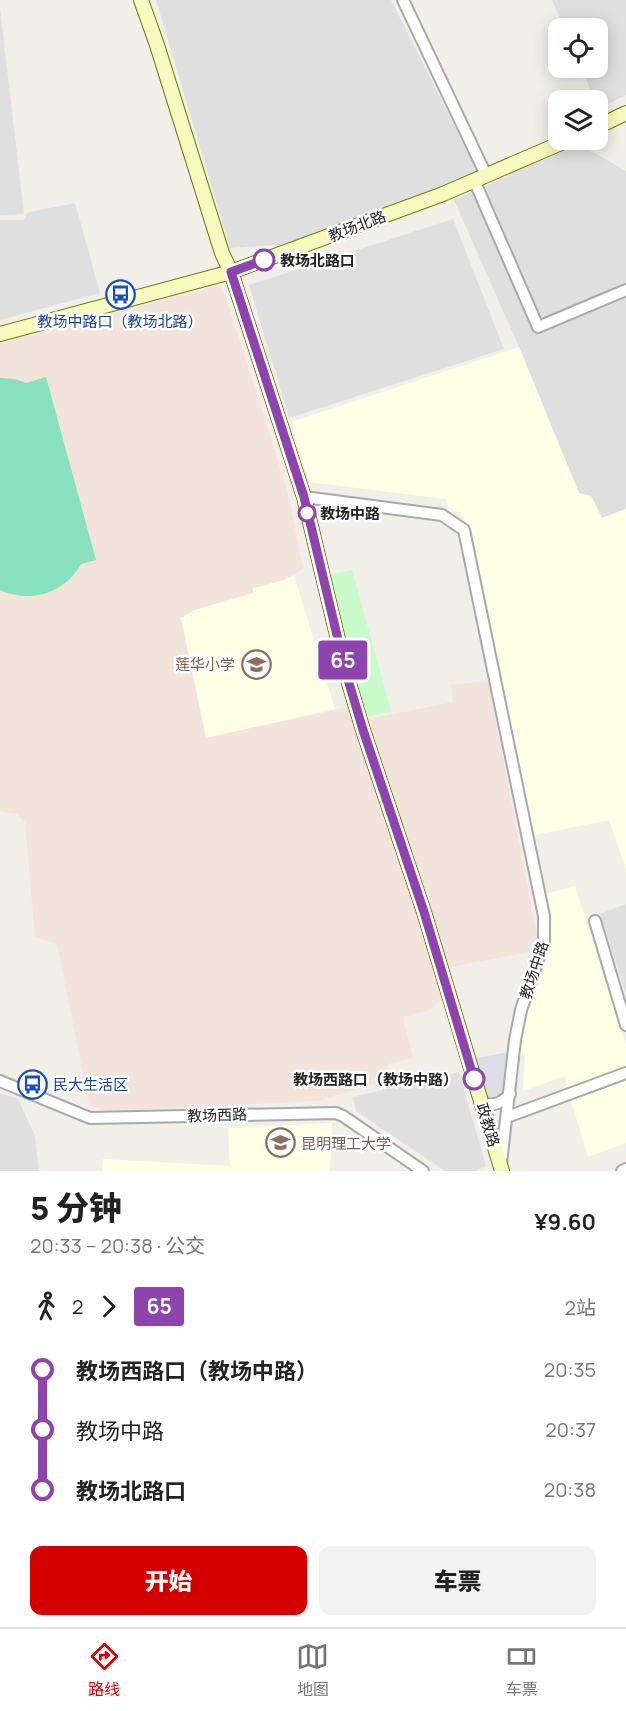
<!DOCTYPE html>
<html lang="zh">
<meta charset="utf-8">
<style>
:root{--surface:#fff;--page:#f2f2f2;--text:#222;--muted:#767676;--line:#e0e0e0;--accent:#d40000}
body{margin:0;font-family:Manrope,"Noto Sans SC",sans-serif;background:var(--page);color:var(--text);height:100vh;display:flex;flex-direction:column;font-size:22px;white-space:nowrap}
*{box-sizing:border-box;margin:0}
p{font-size:20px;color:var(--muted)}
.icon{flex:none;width:33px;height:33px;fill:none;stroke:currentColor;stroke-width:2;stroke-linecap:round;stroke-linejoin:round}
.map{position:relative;height:1171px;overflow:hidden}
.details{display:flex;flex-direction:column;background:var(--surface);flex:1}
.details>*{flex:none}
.badge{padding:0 12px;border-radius:4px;font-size:21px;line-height:39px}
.tools{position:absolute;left:548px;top:18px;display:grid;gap:12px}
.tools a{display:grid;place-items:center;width:60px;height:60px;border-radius:12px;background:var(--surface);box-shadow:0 3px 15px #0003;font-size:30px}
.map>.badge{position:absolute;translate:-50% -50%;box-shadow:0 0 0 3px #fff}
.legs{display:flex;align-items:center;gap:9px;height:66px;padding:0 30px;font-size:20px}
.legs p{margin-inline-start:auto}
.overview{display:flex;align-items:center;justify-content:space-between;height:102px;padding:0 30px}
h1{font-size:33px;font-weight:800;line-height:45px}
.action{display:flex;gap:12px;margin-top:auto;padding:12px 30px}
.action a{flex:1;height:69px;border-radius:12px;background:var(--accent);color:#fff;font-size:24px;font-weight:800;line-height:69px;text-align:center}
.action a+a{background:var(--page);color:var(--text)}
ul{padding:0 30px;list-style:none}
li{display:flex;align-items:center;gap:21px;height:60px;font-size:22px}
li i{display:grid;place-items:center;width:9px;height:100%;margin:0 8px;background:currentColor}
li i::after{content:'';width:15px;height:15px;margin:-8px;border:4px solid;border-radius:50%;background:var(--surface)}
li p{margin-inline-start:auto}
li:first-child i{background:linear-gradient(#0000 50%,currentColor 0)}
li:last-child i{background:linear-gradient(currentColor 50%,#0000 0)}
.menu{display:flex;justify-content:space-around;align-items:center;height:84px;border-top:2px solid var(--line);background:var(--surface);font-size:16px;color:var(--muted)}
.menu a{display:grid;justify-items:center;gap:3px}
.menu .on{color:var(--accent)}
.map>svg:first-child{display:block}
</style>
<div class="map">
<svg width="626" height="1171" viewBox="0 0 626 1171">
<rect width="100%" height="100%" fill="#f2efe9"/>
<g fill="#e0dfdf">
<polygon points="156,0 391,0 478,173 290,244 230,248"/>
<polygon points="552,0 626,0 626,95 598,109 597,100 595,100 581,68 597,68 597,28 564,28"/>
<polygon points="0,8 24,214 0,215"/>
<polygon points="579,144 626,171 626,509 602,518 591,496 579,493 519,347 454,200"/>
<polygon points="75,203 100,293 0,320 0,220 23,220 29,212"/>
<polygon points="453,219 504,349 289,418 249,285"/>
<polygon points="626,904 626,995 600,914"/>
<polygon points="459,1072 486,1166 476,1171 445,1171 356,1111 353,1097"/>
<polygon points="0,1093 18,1099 35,1136 39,1171 0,1171"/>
</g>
<g fill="#ffffe5">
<polygon points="519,347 579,493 591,496 602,518 626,509 626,869 609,820 534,835 468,529 461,512 449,510 446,499 309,482 291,422"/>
<polygon points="294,575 335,709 206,738 180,618 194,610 253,593 253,588 284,580"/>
<polygon points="575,886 626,1045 626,1143 588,1157 564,1076 523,1091 525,1056 519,1055 522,1033 535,990 544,1016 536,991 552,942 546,894"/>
<polygon points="332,1123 330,1171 102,1171 103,1159 230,1166 228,1128"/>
</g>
<g fill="#f3e3dd">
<polygon points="213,287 222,287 226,298 266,422 290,501 303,569 284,580 253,588 253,593 194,610 181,618 206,738 348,707 444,997 430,1010 403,1017 413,1058 388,1064 391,1079 317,1101 105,1111 89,1104 57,944 35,937 25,822 17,814 0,811 0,343"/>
<polygon points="488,681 537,935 535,951 445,968 364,720 453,702 451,685"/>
</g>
<polygon fill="#c8facc" points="352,570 391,711 365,717 327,575"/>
<path fill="#88e0be" d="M46,377L96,560L81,564C65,593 31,604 0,590V378L15,379L26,383Z"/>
<polygon fill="#dddde8" points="508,1052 505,1091 502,1095 499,1098 489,1101 483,1099 472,1059"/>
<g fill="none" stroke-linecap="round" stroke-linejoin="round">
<defs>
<g id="street">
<polyline points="403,0 486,175"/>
<polyline points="474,180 538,327 626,290"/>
<polyline points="304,497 442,515 464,530 544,916 544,942 521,1010 515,1040 501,1163"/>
<polyline points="595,921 626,1025"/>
<polyline points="0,1081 90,1118 336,1113 343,1116 423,1171"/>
<path d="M481,1103C494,1106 501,1104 510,1094"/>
<polyline points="507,1117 626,1073"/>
<polyline points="622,1171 626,1169"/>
</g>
<g id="secondary">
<polyline points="141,0 157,45 222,253 231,272 304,497 346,673 363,730 424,912 502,1171"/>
<polyline points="597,127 626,113"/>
<polyline points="0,334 231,272 443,194 568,140"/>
</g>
</defs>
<use href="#street" stroke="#a9a9a9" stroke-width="14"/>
<use href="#secondary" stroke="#707d05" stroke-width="16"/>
<use href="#street" stroke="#fff" stroke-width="10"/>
<use href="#secondary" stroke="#f7fabf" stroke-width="14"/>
</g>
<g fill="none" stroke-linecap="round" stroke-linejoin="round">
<defs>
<polyline id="line-1" points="264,260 231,272 304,497 346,673 363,730 424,912 474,1079"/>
</defs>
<use href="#line-1" stroke="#fff" stroke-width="14"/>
<use href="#line-1" stroke="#8e44ad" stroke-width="9"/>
</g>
<defs>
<symbol id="bus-ring" viewBox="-11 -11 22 22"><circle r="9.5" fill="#fff" stroke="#1a4fb4" stroke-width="1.5"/><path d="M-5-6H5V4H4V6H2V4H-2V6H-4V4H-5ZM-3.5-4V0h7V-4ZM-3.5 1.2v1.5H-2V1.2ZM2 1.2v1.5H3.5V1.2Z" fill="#1a4fb4"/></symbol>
<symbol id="school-ring" viewBox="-11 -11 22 22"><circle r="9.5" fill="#fff" stroke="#8d6e63" stroke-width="1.5"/><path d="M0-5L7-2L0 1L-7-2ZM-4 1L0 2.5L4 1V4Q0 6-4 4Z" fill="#8d6e63"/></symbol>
<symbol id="university-ring" viewBox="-11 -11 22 22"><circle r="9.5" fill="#fff" stroke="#8d6e63" stroke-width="1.5"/><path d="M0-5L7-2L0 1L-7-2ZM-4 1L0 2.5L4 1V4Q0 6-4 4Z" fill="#8d6e63"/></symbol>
</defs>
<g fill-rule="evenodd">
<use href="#bus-ring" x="104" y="278" width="33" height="33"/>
<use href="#school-ring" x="240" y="648" width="33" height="33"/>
<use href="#bus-ring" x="16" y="1068" width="33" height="33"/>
<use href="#university-ring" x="264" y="1126" width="33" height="33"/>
</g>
<g fill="#fff" stroke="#8e44ad" stroke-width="3">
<circle cx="264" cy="260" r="10"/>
<circle cx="307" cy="513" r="8"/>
<circle cx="474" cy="1079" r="10"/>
</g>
<g text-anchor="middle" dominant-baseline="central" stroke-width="5" stroke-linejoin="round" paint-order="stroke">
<g font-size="15" fill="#222" stroke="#fff">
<text transform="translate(357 226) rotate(-21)">教场北路</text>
<text transform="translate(534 970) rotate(-72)">教场中路</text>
<text transform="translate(217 1115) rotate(-2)">教场西路</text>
<text transform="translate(488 1125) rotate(73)">政教路</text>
</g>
<g font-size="15" font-weight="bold" fill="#222" stroke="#fff" text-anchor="start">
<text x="280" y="260">教场北路口</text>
<text x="320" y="513">教场中路</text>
<text x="458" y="1079" text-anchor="end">教场西路口（教场中路）</text>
</g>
<g font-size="15" fill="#164399" stroke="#fff">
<text x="120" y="321">教场中路口（教场北路）</text>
<text x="53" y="1084" text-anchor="start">民大生活区</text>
</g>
<g font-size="15" fill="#785e54" stroke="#fff" text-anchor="end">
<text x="235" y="664">莲华小学</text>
<text x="301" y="1143" text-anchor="start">昆明理工大学</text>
</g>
</g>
</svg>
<div class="tools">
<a><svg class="icon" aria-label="locate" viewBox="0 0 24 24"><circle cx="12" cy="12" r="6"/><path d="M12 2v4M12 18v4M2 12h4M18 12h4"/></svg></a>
<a><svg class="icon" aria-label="layers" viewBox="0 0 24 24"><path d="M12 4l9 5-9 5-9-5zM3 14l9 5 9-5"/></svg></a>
</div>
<b class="badge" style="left:343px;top:660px;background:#8e44ad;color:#fff">65</b>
</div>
<section class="details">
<div class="overview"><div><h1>5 分钟</h1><p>20:33 – 20:38 · 公交</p></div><b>¥9.60</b></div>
<div class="legs"><svg class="icon" aria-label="walk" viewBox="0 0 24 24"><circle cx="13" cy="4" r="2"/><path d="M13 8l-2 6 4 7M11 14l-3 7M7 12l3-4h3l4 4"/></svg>2<svg class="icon" aria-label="forward" viewBox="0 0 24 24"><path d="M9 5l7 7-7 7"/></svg><b class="badge" style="background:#8e44ad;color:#fff">65</b><p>2站</p></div>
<ul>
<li><i style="color:#8e44ad"></i><b>教场西路口（教场中路）</b><p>20:35</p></li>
<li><i style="color:#8e44ad"></i><span>教场中路</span><p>20:37</p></li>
<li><i style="color:#8e44ad"></i><b>教场北路口</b><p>20:38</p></li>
</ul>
<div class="action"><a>开始</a><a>车票</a></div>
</section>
<nav class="menu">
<a class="on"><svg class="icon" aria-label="directions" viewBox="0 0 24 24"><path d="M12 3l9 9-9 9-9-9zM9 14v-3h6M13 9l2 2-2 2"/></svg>路线</a>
<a><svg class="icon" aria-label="map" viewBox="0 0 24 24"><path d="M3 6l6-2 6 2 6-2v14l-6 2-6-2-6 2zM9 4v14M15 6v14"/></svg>地图</a>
<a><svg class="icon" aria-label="tickets" viewBox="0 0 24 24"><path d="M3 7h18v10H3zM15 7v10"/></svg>车票</a>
</nav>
